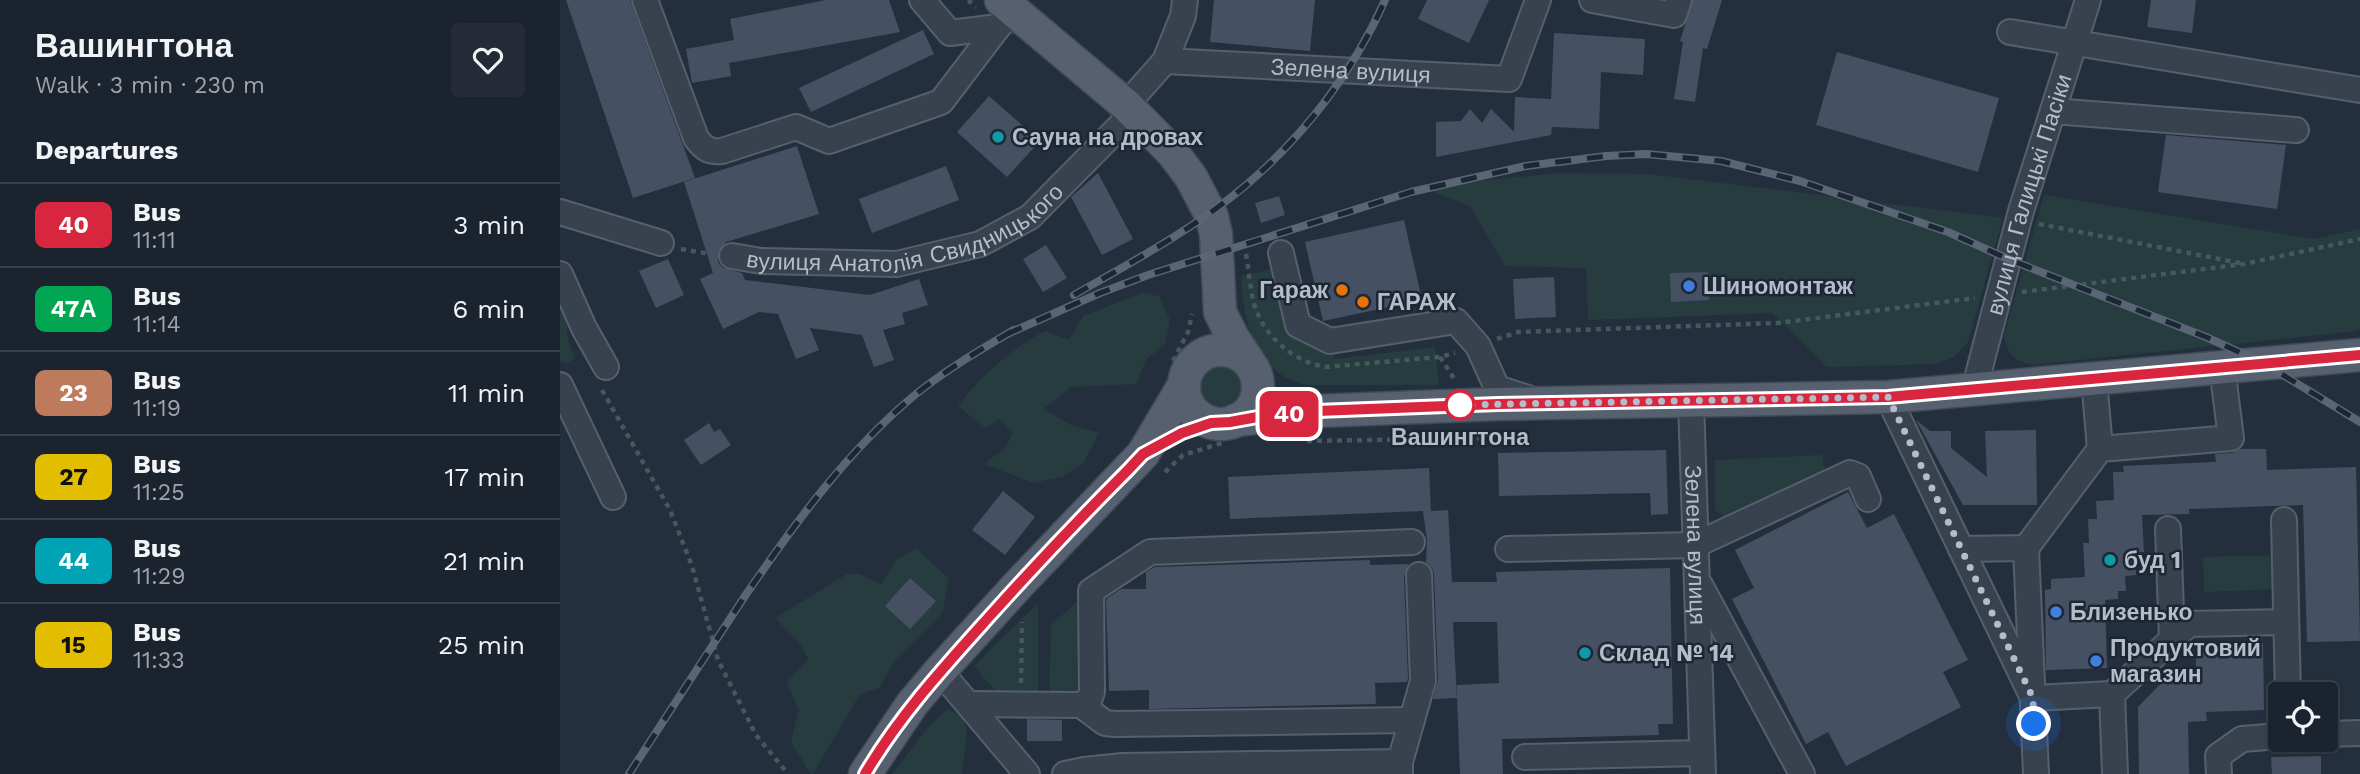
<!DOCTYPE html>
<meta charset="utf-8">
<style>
:root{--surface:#1b232e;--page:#242b36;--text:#f1f3f6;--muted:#a0a4aa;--line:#39404a}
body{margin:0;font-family:"Work Sans",sans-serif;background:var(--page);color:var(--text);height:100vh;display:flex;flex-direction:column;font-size:26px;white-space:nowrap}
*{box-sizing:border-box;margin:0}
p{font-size:23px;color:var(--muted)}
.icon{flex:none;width:38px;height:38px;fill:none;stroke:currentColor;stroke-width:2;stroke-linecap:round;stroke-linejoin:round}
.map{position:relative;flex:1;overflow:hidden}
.side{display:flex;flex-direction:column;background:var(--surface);width:560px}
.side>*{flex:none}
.badge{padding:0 14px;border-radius:10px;font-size:24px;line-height:46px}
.tools{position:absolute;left:1708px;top:682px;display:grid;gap:14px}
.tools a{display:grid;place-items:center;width:70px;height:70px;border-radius:7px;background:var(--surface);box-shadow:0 2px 5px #0004,0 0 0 2px var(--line);font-size:35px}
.you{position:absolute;width:35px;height:35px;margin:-18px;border:5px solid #fff;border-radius:50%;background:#1a73e8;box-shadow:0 0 0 10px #1a73e833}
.map>.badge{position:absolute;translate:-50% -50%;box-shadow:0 0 0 4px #fff}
h2{padding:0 35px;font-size:26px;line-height:63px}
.round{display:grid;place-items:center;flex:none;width:74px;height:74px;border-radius:7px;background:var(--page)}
.overview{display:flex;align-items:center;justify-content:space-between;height:119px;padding:0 35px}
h1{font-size:33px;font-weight:800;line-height:52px}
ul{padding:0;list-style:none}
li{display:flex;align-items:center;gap:21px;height:84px;padding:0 35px;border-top:2px solid var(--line)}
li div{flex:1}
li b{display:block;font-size:26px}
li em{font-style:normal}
li .badge{min-width:77px;font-weight:700;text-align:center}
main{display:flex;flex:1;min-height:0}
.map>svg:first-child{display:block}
</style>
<main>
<section class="side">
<div class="overview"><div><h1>Вашингтона</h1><p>Walk · 3 min · 230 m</p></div><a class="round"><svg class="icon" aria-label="heart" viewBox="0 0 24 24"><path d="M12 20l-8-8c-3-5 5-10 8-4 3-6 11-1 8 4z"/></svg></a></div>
<h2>Departures</h2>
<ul>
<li><span class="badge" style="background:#d7263d;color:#fff">40</span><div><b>Bus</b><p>11:11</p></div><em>3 min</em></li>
<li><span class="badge" style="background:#00a651;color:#fff">47А</span><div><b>Bus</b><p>11:14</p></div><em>6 min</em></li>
<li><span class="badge" style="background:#be7b5b;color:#fff">23</span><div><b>Bus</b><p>11:19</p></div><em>11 min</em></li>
<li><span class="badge" style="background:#e3bd00;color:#111">27</span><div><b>Bus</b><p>11:25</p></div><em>17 min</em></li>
<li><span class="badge" style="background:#00a3b4;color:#fff">44</span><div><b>Bus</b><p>11:29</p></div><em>21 min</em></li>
<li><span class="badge" style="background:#e3bd00;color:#111">15</span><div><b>Bus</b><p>11:33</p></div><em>25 min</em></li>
</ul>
</section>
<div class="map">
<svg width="1800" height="774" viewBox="0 0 1800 774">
<rect width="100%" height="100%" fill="#242f3e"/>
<g fill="#263c3f">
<polygon points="998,173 1088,174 1443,218 1408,342 1394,357 1375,364 1267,367 1212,313 1028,320 1026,268 945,266 910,206 861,187"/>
<path d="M1484,195L1754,239L1800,229V329L1796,331L1472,365C1455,362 1446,353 1444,335Z"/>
<path d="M713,269L727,323L773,343L775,359L875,347L879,385H746C695,374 683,321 681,276Z"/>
<path d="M583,293L599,296L610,320L605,344L586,360L576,384L511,387L483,409L511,425L539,433L524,462L504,476L473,483L424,464L446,447L453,432L439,419L425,428L398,406C423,374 450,350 485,331L509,340L523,316Z"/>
<polygon points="0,299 6,311 8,341 15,358 6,364 0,361"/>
<circle cx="661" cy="387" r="20"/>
<polygon points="1262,455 1265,473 1166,517 1155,510 1155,460"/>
<polygon points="356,548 389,579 382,613 336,659 319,688 300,694 253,774 251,774 231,742 239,710 227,682 249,659 238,641 215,618 287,574 300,574 321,585 336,560"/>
<polygon points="1720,555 1721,589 1644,592 1643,557"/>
<polygon points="520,599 518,692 512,698 489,697 491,625"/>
<polygon points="478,603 478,698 441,698 414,666"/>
<polygon points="387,709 402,716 407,730 402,774 332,774 367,729"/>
</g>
<g fill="#455162" fill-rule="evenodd">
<polygon points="6,0 70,0 135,178 73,198"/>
<polygon points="266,0 329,0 340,32 169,63 171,76 132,83 126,49 174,40 170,19"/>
<polygon points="654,0 755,0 750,51 650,42"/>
<polygon points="867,0 929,0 909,43 858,19"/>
<polygon points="1133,0 1162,0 1147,49 1143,48 1135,102 1114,99 1123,42 1120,41"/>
<polygon points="1591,0 1636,0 1632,33 1587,27"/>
<polygon points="363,30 374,54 251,112 239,88"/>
<polygon points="994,33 1085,39 1083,75 1041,72 1039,129 992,127 991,135 876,157 876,122 901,121 910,109 922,123 931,109 954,132 955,97 991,99"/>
<polygon points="1277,52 1439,98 1418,172 1256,125"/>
<polygon points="429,96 480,141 447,177 397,132"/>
<polygon points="1606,135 1726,145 1717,209 1598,192"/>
<polygon points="237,146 259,214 166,242 158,253 158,262 163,268 182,273 185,280 310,295 359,279 368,305 342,313 345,324 323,330 334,360 314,367 302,335 250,328 259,350 236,359 218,314 199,312 163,329 140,279 153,273 124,182"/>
<polygon points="386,166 399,200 312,233 299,199"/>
<polygon points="538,173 573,239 542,255 511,197"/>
<polygon points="719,196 725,215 701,223 695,203"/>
<polygon points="844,220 862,300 763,321 745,242"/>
<polygon points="486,245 507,278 483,292 463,259"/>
<polygon points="108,259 124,295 96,308 79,271"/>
<polygon points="1148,272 1149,300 1111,302 1110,273"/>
<polygon points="994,277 996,317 955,319 953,279"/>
<polygon points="1356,420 1370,431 1391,431 1391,448 1427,477 1425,431 1476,430 1477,505 1403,505"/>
<polygon points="149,423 154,432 160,429 171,445 141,465 124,440"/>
<polygon points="1680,449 1706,449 1707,470 1796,467 1800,641 1747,642 1743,505 1629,509 1629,514 1582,515 1584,552 1575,553 1576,575 1565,576 1566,591 1558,591 1558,599 1545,600 1547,668 1486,670 1485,590 1491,589 1491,579 1525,577 1523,543 1529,543 1528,519 1537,519 1536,501 1554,500 1553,472 1564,472 1563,466 1656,462 1655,454 1672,453"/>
<polygon points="1106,450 1108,514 1091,515 1090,493 939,496 938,453"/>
<path d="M869,468L871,511L888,510L892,582H937L936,572L1110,568L1113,724H1098L1099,735L942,739L943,774H900L897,698L873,699L878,680L874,574L872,568L866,562L867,541L863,511L670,519L668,477ZM893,622H937L939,683L897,685V698Z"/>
<polygon points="443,491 475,517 445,555 412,530"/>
<polygon points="1288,492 1307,528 1334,514 1408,660 1383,672 1401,707 1286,766 1268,732 1246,744 1172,599 1194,588 1175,550"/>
<polygon points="810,560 810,565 849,564 844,576 848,679 847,682 815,683 816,704 589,709 589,690 549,691 546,599 561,589 586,589 586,572 595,567"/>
<polygon points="350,578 376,601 350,629 325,606"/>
<polygon points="1703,643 1704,710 1646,712 1647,721 1628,722 1629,774 1579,774 1578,707 1610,674 1636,674 1636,652 1675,651 1674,644"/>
<polygon points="467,719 502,720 502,741 467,741"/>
<polygon points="1761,756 1761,774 1712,774 1711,757"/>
</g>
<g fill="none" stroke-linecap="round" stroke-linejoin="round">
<defs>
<g id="minor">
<path d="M85,0L136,138C144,149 149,152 162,151L236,127L269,141L381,102L438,27L454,10"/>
<polyline points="362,0 390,33 438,27"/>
<polyline points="1032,0 1114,15 1119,0"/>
<polyline points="1450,32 1800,90"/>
<path id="s1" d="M605,61L949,79L978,0"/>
<polyline points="1493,111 1736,130"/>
<polyline points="0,212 101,243"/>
<polyline points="721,253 738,325 770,341 896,321 918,346 937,388 968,398"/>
<path id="s2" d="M172,256L201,261L337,264L420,244L470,217L564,122L566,105L605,61L623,16L625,0"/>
<polyline points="0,274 24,328 46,367"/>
<polyline points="1534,379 1540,449"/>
<polyline points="0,385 53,497"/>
<path id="s3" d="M1414,390L1461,211L1528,0"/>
<polyline points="1328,397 1473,698 1552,694"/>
<path id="s4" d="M1131,400L1143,774"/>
<polyline points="1724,520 1728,695"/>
<polyline points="1608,529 1612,640"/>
<polyline points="1466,548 1476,774"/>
<polyline points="948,549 1135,545 1290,473 1298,476 1308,499"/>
<polyline points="1401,549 1466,548 1540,449 1671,438 1662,367"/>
<polyline points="1140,585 1242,774"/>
<polyline points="380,671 467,774"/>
<polyline points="409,704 521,705 529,700 532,692 531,591 590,552 852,542"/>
<polyline points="521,705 545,723 555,724 852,720"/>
<polyline points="1766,734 1800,733"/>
<polyline points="965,757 1142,753"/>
<polyline points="840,762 863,681 859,575"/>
<polyline points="505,774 524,770 563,766 840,762 840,774"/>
<polyline points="1555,774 1552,694 1629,624 1726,622"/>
<polyline points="1659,774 1658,756 1682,739 1720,736"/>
</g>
<g id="major">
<polyline points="441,0 566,105 613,153 631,177 652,217 656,234 660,312 673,338 689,362"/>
<circle cx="661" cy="387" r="37"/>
<polyline points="676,420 757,411 938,404 1328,397 1800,355"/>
<polyline points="305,774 352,704 380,671 458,585 583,454 624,385"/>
</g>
</defs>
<use href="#minor" stroke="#565f6c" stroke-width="28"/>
<use href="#major" stroke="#414a57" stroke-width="35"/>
<g stroke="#44595c" stroke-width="4.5" stroke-dasharray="5 5" stroke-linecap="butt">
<polyline points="408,0 416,7"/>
<polyline points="1479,224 1680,263"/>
<polyline points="121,249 150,254"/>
<path d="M686,254C689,271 690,288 694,304C704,337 734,362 766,367L880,357L895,353"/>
<polyline points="1462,292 1684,264 1800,239"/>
<polyline points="937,339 958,332 1218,323 1415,298"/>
<polyline points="880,357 895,380"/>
<polyline points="613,361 628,332 632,314"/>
<polyline points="42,390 110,510 132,566 158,660 196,735 228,774"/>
<polyline points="747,441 938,438 957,432"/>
<polyline points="605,472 623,455 662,443"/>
<polyline points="461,683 462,622"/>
</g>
<use href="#minor" stroke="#38414e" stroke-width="24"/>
<use href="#major" stroke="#56606e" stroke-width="32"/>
<defs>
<g id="rail">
<path d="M514,295C572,262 634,229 685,186C744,136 794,71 825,0"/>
<polyline points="447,334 540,293 588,275 851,192 966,166 1046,156 1086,154 1161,161 1240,181 1388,232 1448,259 1646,337 1705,364 1800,422"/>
<path d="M69,774C108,714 146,655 185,596C235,523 288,450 356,394C387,369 420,350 454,330"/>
</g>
</defs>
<use href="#rail" stroke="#5a6575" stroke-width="8"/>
<use href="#rail" stroke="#1d2633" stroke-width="5" stroke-dasharray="16" stroke-linecap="butt"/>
</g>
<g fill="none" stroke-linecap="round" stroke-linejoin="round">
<defs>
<path id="line" d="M305,774C339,716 383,668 428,618C473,568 520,518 568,470L583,454L622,433L651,423L670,422L703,416L757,411L938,404L1328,397L1800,355"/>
</defs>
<use href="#line" stroke="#fff" stroke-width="16"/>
<use href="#line" stroke="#d7263d" stroke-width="10"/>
<polyline stroke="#b4bcc9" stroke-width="7" stroke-dasharray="0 12.6" points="900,405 1328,397 1473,698 1474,724"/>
</g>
<g fill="#0f9aa8" stroke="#1d2633" stroke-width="2.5">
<circle cx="438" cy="137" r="7"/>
<circle cx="1550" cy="560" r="7"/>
<circle cx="1025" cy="653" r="7"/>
</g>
<g fill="#3f7fe0" stroke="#1d2633" stroke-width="2.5">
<circle cx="1129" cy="286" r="7"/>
<circle cx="1496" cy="612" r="7"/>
<circle cx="1536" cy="661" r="7"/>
</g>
<g fill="#e8710a" stroke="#1d2633" stroke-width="2.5">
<circle cx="782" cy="290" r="7"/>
<circle cx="803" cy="302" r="7"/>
</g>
<circle fill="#fff" stroke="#d7263d" stroke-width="3.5" cx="900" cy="405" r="14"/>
<g text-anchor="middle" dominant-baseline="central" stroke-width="5" stroke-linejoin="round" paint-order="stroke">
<g font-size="23" fill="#b4bcc9" stroke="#1d2633">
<text stroke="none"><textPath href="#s1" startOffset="186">Зелена вулиця</textPath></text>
<text stroke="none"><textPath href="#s3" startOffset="203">вулиця Галицькі Пасіки</textPath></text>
<text stroke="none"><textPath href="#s2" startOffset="182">вулиця Анатолія Свидницького</textPath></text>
<text stroke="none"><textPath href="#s4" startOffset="145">Зелена вулиця</textPath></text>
</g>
<g font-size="23" font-weight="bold" fill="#b4bcc9" stroke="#1d2633" text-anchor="start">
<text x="452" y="137">Сауна на дровах</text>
<text x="1143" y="286">Шиномонтаж</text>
<text x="768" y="290" text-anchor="end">Гараж</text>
<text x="817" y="302">ГАРАЖ</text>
<text x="1564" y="560">буд 1</text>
<text x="1510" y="612">Близенько</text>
<text x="1550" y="648">Продуктовий<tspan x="1550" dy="26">магазин</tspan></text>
<text x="1039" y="653">Склад № 14</text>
</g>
<g font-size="23" font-weight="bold" fill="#b4bcc9" stroke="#1d2633">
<text x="900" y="437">Вашингтона</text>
</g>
</g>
</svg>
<div class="tools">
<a><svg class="icon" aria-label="locate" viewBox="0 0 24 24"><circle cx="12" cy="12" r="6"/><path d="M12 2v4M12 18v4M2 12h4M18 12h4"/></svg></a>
</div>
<div class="you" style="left:1474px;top:724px"></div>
<b class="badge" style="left:729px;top:414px;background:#d7263d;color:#fff">40</b>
</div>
</main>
